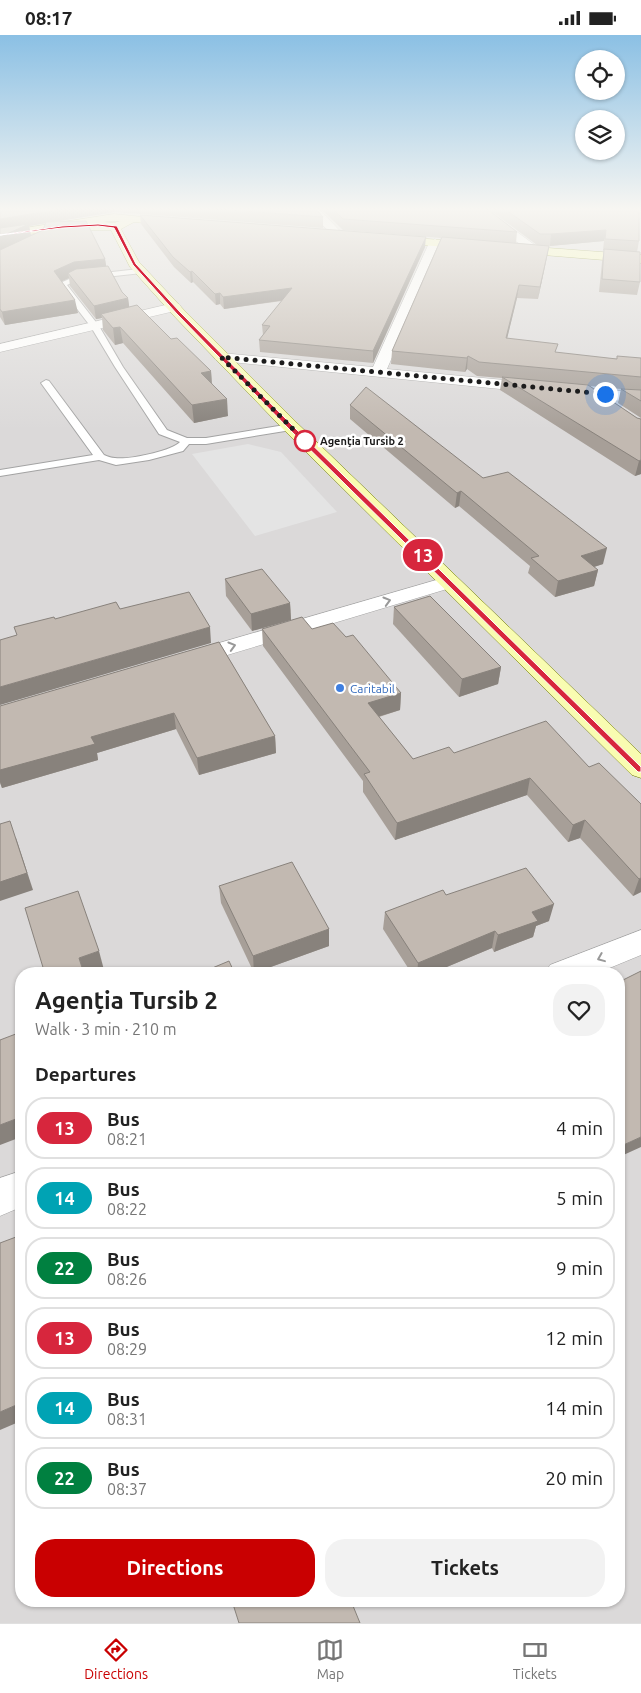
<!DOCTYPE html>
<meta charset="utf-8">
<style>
:root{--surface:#fff;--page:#f2f2f2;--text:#222;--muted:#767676;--line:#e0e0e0;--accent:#c90001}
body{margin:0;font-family:Ubuntu,sans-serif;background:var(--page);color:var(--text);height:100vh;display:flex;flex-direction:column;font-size:19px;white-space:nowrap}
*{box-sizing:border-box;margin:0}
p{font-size:16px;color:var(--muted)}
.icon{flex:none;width:28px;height:28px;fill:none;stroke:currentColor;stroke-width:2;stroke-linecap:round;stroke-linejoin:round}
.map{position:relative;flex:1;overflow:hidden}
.sheet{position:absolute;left:15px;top:932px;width:610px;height:640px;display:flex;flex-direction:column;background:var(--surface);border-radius:20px;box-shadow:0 1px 4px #0004}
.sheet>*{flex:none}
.badge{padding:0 10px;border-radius:16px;font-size:18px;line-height:32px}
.buttons{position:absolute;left:575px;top:15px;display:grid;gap:10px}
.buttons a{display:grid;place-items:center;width:50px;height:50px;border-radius:50%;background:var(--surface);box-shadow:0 1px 4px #0004;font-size:25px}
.you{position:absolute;width:25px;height:25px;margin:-12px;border:4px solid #fff;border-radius:50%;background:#1a73e8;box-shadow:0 0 0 8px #1a73e833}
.map>.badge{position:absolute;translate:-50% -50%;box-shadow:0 0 0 2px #fff}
h2{padding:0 20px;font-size:19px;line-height:45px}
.round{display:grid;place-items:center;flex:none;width:52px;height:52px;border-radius:20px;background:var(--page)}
.summary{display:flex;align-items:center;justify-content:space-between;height:85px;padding:0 20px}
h1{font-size:24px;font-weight:700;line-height:38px}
.primary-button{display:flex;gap:10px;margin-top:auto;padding:10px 20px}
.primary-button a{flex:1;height:58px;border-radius:20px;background:var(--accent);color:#fff;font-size:20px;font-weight:700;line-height:58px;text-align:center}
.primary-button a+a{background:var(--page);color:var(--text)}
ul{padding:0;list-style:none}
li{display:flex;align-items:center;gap:15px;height:62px;margin:0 10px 8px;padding:0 10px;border:2px solid var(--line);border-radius:20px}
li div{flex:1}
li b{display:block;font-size:19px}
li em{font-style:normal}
li .badge{min-width:55px;font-weight:700;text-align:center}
.status{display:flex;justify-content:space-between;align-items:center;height:35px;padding:0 25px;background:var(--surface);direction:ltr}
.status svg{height:14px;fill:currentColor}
.tabs{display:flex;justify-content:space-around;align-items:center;height:70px;border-top:1px solid var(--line);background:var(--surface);font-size:14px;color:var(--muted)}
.tabs a{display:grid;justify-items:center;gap:2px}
.tabs .on{color:var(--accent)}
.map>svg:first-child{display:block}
</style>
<div class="status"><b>08:17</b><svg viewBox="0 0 49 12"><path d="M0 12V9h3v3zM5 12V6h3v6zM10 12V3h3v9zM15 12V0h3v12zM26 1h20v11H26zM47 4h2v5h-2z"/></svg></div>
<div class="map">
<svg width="641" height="1588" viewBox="0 0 641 1588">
<rect width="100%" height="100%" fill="#eeeae1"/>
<path fill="#dbd9d9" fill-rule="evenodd" d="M0,173H641V1588H0ZM21,939H619V1566H21Z"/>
<polygon fill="#e4e4e4" points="248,409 281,417 337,477 255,501 192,419"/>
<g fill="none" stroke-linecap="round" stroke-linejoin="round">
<defs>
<path id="lane" d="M139,234H142V238L78,245L67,250L99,291L123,332L167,395L187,403H206L291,389L296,392L291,395L206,409H189L183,416L149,425L116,430L99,425L0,441V435L93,420L41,348L46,345L49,346L104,420C107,421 111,423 115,423C128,425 172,416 180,407L159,399L115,332L91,292L58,249L76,241Z"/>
<g id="street">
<polygon points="307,173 318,173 339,195 350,201 344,204 331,199"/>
<polygon points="472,173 484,173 543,216 537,220 533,219"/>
<polygon points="435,204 441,208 387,334 641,358 641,368 221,326 216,325 214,322 216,319 221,318 373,332 429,208"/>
<polygon points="174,268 179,269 181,272 179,275 0,317 0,309"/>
<polygon points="450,541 457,543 460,547 457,551 194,630 186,632 178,630 175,625 178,620"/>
<polygon points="641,895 641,920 595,939 545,939 550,930"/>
<polygon points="21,1136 21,1172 0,1181 0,1143"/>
</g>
<g id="secondary">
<path d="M114,179L182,186L184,188L178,191L134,187L121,194L139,227L184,275L297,388L641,719V743L632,740L285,396L174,281L130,232L111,195H60L0,203V197ZM109,186H120L114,188L104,187Z"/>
<polygon points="388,201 641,220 641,228 384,207 382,205"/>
</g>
</defs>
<use href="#lane" stroke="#a3a3a3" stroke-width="2"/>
<use href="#street" stroke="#a3a3a3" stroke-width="1"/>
<use href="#secondary" stroke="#6b7700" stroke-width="1"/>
<use href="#lane" fill="#fff" fill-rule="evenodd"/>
<use href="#street" fill="#fff" fill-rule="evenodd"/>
<use href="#secondary" fill="#f9fcb1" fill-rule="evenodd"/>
</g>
<g fill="#a79f98" fill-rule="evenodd">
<path d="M0,173H315L323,182V193L114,177L52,187L105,224L106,231L122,257L128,263L129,272L211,336L212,348L228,381L194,388L123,308L115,310L103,295L102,283L96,284L70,251L69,243L61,246L78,278L5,290L0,282ZM46,188L43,195L31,201L29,191Z"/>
<polygon points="320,173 486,173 517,197 516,208 537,210 487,173 639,173 639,206 637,217 640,247 637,260 599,257 602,227 604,215 603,215 604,206 549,211 538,264 517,263 507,303 556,318 617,324 641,323 641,383 618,368 621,354 590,351 637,383 641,439 635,441 500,355 502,343 477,341 467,334 465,337 391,329 392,316 441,203 343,195"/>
<polygon points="140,180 425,212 373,328 260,317 259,305 263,300 262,290 282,266 224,274 220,269 216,270 193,247 191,248 174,232 141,189"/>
<polygon points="350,370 483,443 603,529 594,532 598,535 594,551 555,562 528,538 530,531 459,471 455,473 350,384"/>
<polygon points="225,544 290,568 291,585 252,596 226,561"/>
<polygon points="394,572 501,632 498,649 459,662 393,589"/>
<polygon points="262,594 312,594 346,602 401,658 400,675 379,682 413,724 454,718 589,732 641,769 641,857 633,861 580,803 568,807 527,760 395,805 363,757 363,746 263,611"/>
<polygon points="219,607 275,701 276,718 199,740 176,694 97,718 98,725 2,753 0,748 0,671"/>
<polygon points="219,851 329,894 329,911 254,938 221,868"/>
<polygon points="446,860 549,886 536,891 533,902 494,917 492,913 430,939 412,939 383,894 385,877"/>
</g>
<g fill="#88827c">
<polygon points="68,173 114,173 114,177 29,191 31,201 0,215 0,184"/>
<polygon points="606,195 604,206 550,211 551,199"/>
<polygon points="426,202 425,212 373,328 373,316"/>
<polygon points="549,211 547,222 538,264 540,252"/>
<polygon points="105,224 107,236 68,238 69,243 56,249 54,236 74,227"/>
<polygon points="192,236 193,247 191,248 190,237"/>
<polygon points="519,250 517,263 504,316 506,303"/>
<polygon points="292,253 292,264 224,274 223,262"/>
<polygon points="220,258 220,269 216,270 215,259"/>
<polygon points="128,263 130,277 101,279 102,283 96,284 94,271"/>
<polygon points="75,265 78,278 5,290 2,277"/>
<polygon points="120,292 123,308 115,310 113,293"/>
<polygon points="468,321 467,334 465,337 467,323"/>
<polygon points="211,336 212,353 201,338"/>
<polygon points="227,364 228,381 194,388 192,370"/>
<polygon points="641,425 641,439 635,441 639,426"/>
<polygon points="461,456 459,471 455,473 457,458"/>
<polygon points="607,513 603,529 578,537 581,521"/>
<polygon points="598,535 594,551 555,562 558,546"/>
<polygon points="290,568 291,585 252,596 251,579"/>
<polygon points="210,592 211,608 0,670 0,652"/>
<polygon points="501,632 498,649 459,662 462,644"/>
<polygon points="401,658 400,675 367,685 368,668"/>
<polygon points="174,678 176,694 97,718 98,725 2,753 0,747 0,735 91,702"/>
<polygon points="275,701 276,718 199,740 197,723"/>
<polygon points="530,743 527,760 395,805 397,788"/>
<polygon points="585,785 580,803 568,807 573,790"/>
<polygon points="16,803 33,855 0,866 0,847"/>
<polygon points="641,843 641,857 633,861 639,844"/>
<polygon points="554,869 549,886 536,891 533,902 494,917 498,900 532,877"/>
<polygon points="329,894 329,911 254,938 253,921"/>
<polygon points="495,896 492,913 430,939 417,939 418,928"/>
<polygon points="99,916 104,935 94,939 84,939 79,923"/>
<polygon points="21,1082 21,1102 0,1110 0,1090"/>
<polygon points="641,1102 641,1112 619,1122 619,1112"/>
<polygon points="16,1202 21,1211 21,1230 21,1229"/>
<polygon points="21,1368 21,1386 0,1395 0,1377"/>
</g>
<g fill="#c2b9b1" stroke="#88827c">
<polygon points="0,173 68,173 0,184"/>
<polygon points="203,173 315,173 323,182"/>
<polygon points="332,173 486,173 517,197 343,184"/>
<polygon points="503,173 639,173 639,206 605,204 606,195 551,199 540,199"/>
<polygon points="140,180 426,202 373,316 259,305 270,291 262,290 292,253 223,262 220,258 215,259 192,236 190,237 173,222"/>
<polygon points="86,186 105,224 74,227 54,236 75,265 2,277 0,274 0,215 43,195 46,187"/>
<polygon points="29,189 0,202 0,193"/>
<polygon points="442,202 549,211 540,252 519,250 506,303 558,309 555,317 617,324 617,321 641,323 641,342 479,327 468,321 467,323 392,316"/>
<polygon points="604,214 640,217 640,247 602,244"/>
<polygon points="108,231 122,257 128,263 94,271 68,238 76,234"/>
<polygon points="137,270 171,304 177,303 211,336 201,338 227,364 192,370 120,292 113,293 101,279"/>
<polygon points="502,342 588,350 637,383 641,384 641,425 639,426"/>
<polygon points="366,352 483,443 508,437 607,513 581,521 598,535 558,546 531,523 539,521 461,456 457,458 350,370"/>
<polygon points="621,354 641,355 641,366"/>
<polygon points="262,534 290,568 251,579 225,544"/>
<polygon points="189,557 210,592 0,652 0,605 17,600 14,592 54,582 55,584 116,567 120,574"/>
<polygon points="430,561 501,632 462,644 394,572"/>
<polygon points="302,582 312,594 333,588 346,602 353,600 401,658 368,668 413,724 449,712 454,718 546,686 589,732 599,728 641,769 641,843 639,844 585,785 573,790 530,743 397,788 364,739 370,737 262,594"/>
<polygon points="219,607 275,701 197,723 174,678 91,702 95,709 0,735 0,671"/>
<polygon points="10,786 27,838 0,847 0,789"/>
<polygon points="292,827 329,894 253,921 219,851"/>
<polygon points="526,833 554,869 532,877 538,886 498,900 495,896 418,928 385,877 443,855 446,860"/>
<polygon points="78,856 99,916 79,923 84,939 45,939 25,873"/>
<polygon points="229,926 235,939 198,939"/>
<polygon points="641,936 641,1102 619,1112 619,947"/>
<polygon points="21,997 21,1082 0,1090 0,1005"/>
<polygon points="16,1202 21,1229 21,1228 21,1294 20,1295 21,1303 21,1368 0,1377 0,1208"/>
<polygon points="619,1332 622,1338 619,1339"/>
<polygon points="232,1566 351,1566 360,1588 239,1588"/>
</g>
<defs><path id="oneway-chevron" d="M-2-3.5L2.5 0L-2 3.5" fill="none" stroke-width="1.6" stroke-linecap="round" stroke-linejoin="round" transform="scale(1.25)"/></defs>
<g stroke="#999">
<use href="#oneway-chevron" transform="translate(387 566) rotate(-16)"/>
<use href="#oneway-chevron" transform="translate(232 611) rotate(-16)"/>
<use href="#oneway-chevron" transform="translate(601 923) rotate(158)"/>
</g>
<linearGradient id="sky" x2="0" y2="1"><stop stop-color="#8bc0e4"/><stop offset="0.44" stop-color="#f7f6f2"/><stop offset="1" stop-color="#f7f6f2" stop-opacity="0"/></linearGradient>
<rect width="641" height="395" fill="url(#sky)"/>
<polygon fill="#d7263d" stroke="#fff" points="98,189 117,191 136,229 180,277 293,391 641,732 641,737 638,737 289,394 177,279 133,230 114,193 98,191 62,193 0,200 62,191"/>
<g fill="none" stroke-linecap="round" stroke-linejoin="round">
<polyline stroke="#1c1c1c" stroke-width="5" stroke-dasharray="0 9" points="305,406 221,322 605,359"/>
</g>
<circle fill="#fff" stroke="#d7263d" stroke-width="2.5" cx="305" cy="406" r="10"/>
<circle fill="#3f7fe0" stroke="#fff" stroke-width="2" cx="340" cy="653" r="5"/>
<g text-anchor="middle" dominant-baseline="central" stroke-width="5" stroke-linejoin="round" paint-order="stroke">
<g font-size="11" font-weight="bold" fill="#1c1c1c" stroke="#fff" text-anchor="start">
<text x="320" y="406">Agenția Tursib 2</text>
</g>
<g font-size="12" fill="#366cbe" stroke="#fff" text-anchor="start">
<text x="350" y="653">Caritabil</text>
</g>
</g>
</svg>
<div class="buttons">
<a><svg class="icon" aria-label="locate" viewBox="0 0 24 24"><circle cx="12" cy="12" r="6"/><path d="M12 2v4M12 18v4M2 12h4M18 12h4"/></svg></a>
<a><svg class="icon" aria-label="layers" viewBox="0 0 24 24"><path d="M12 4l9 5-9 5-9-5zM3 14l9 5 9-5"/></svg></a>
</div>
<div class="you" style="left:605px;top:359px"></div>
<b class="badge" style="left:423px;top:520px;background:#d7263d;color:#fff">13</b>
<section class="sheet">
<div class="summary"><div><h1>Agenția Tursib 2</h1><p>Walk · 3 min · 210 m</p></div><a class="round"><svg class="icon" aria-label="heart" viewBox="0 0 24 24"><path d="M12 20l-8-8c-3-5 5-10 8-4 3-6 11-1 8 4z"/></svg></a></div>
<h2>Departures</h2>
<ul>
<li><span class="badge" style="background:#d7263d;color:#fff">13</span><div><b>Bus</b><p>08:21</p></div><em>4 min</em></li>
<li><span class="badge" style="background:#00a3b4;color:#fff">14</span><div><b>Bus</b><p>08:22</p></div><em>5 min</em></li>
<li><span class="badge" style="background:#008040;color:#fff">22</span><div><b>Bus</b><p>08:26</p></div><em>9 min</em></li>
<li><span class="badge" style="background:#d7263d;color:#fff">13</span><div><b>Bus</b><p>08:29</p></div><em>12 min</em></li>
<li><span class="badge" style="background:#00a3b4;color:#fff">14</span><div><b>Bus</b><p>08:31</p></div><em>14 min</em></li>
<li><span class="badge" style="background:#008040;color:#fff">22</span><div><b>Bus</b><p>08:37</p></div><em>20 min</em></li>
</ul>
<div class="primary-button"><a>Directions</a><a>Tickets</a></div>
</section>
</div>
<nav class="tabs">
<a class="on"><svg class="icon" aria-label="directions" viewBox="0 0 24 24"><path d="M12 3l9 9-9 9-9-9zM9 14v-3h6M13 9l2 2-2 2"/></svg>Directions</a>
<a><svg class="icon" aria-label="map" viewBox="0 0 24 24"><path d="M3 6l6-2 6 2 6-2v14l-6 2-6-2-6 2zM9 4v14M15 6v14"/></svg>Map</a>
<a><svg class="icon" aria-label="tickets" viewBox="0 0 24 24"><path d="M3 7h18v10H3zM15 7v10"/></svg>Tickets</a>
</nav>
